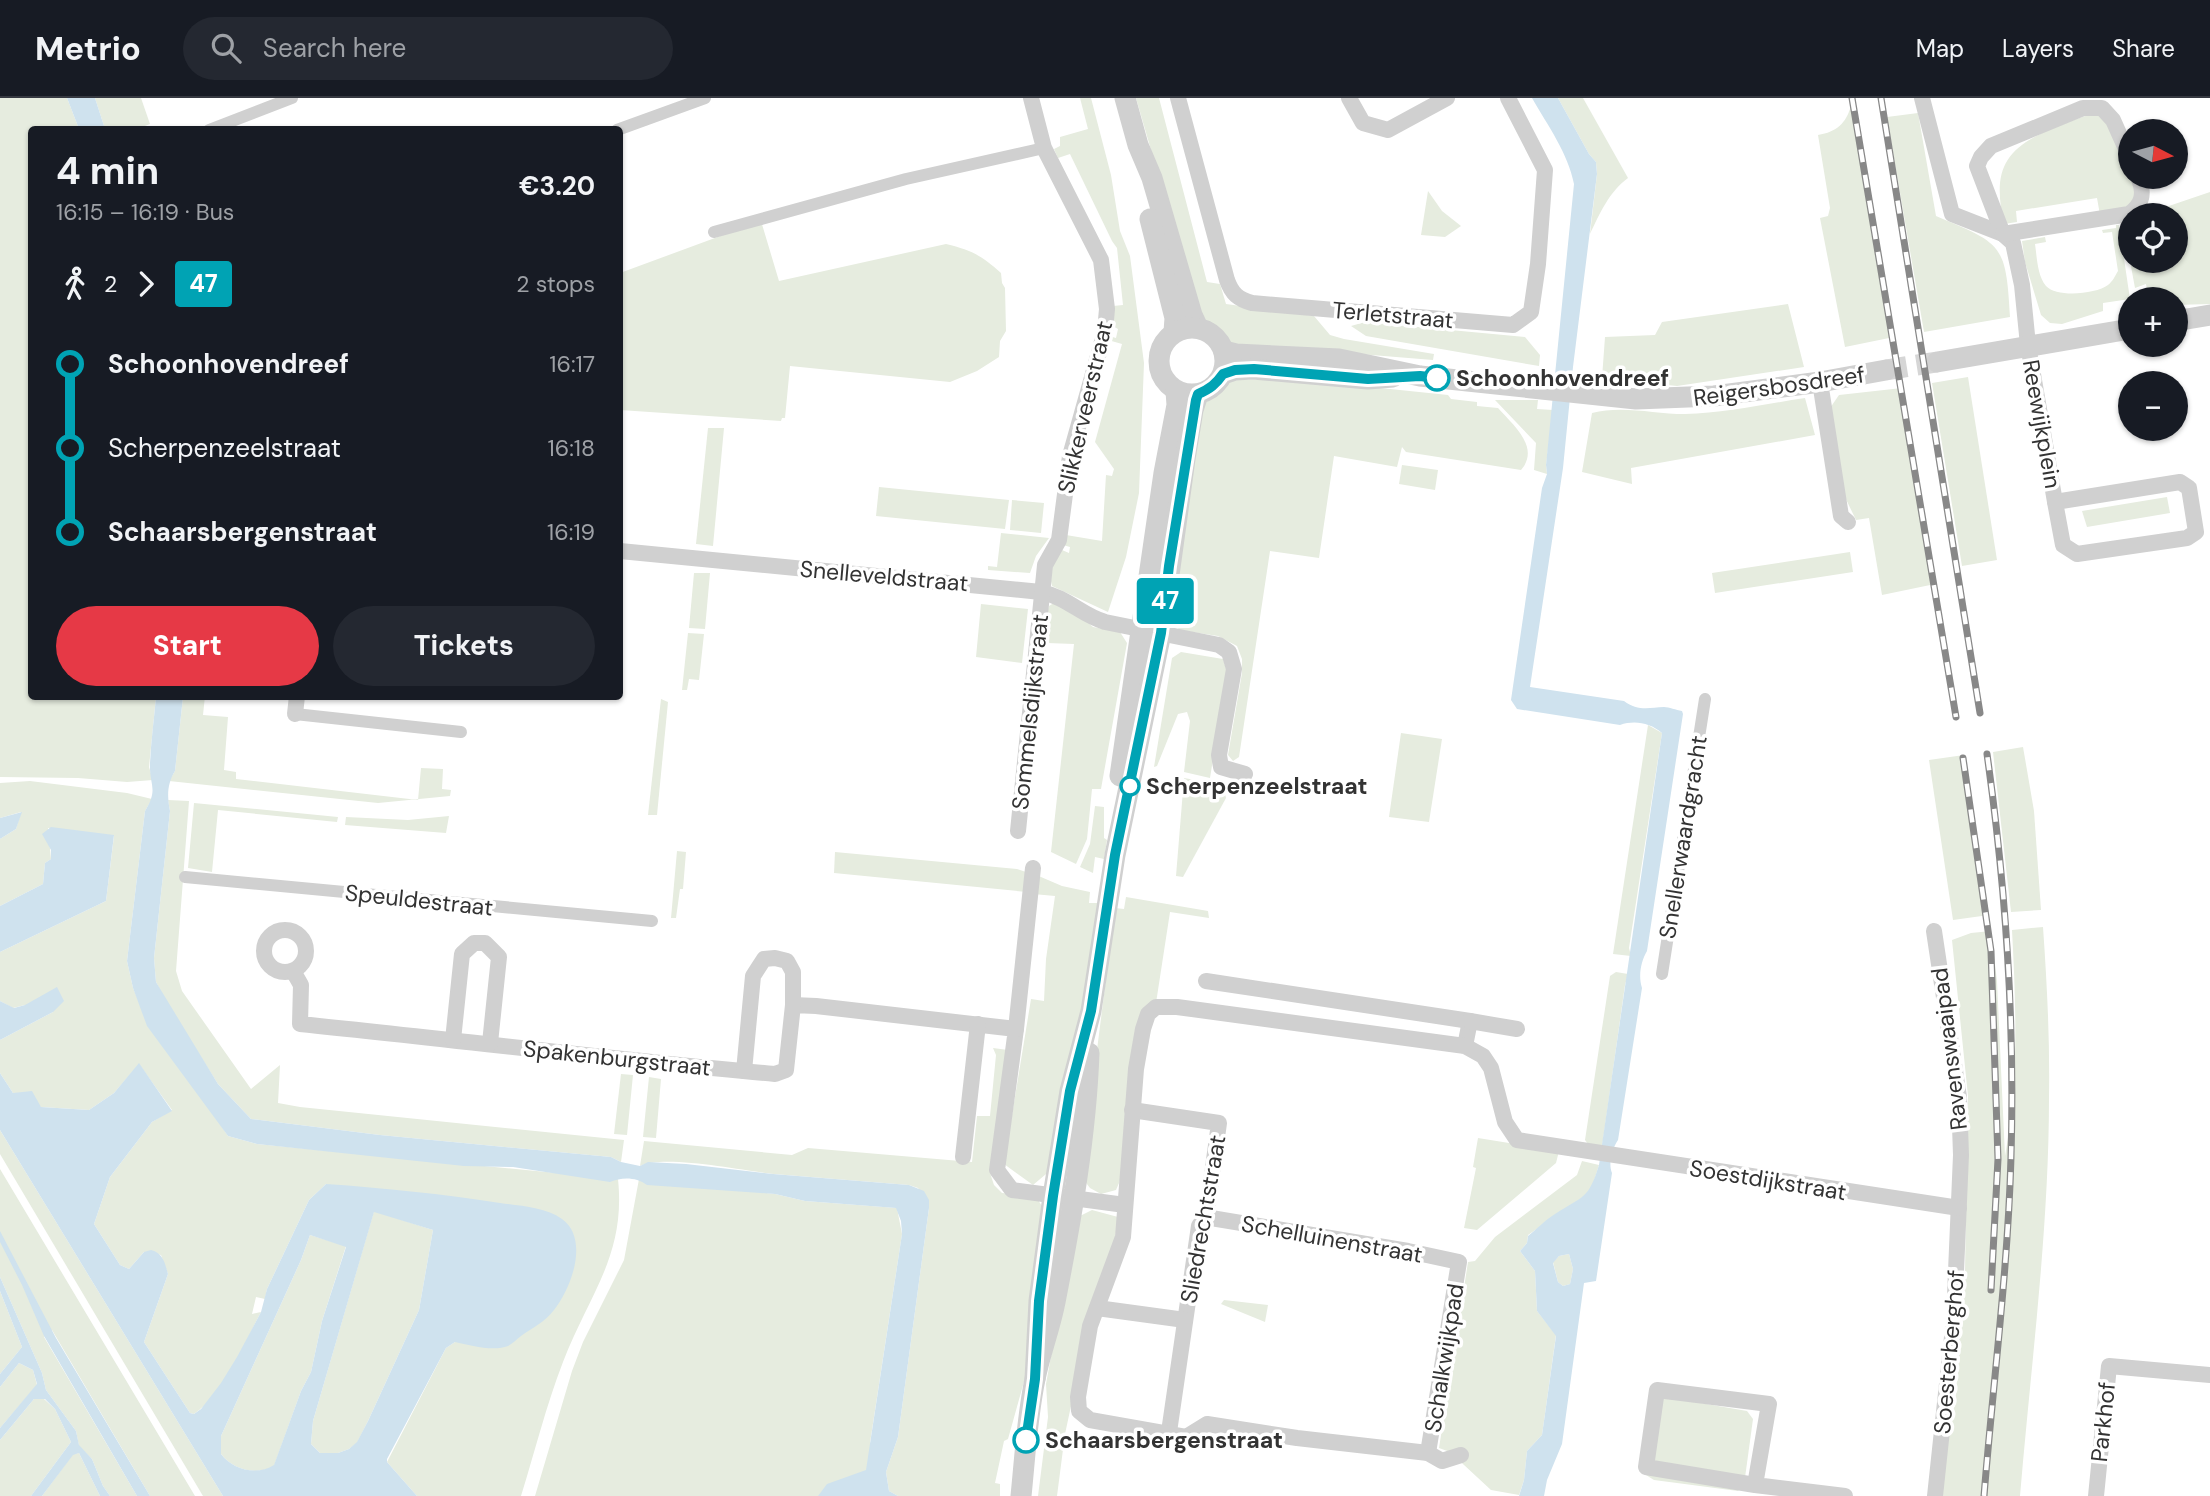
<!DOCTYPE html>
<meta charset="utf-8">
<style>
:root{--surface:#171b24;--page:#242831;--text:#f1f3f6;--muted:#9ea1a6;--line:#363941;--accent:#e63946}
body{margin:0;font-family:"DM Sans",sans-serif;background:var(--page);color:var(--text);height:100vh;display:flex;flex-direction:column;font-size:26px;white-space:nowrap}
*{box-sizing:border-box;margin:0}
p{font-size:23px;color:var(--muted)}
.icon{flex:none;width:38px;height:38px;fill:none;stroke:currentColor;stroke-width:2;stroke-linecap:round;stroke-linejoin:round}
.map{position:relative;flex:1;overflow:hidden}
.side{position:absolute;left:28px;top:28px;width:595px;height:574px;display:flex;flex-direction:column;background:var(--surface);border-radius:7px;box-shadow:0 2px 5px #0004}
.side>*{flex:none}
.badge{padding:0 14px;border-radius:5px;font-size:24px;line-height:46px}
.needle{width:46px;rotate:96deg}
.fabs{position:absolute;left:2118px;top:21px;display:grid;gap:14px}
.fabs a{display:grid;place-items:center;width:70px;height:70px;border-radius:50%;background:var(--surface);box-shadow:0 2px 5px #0004;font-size:35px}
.map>.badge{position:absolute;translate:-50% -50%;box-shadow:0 0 0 4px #fff}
.legs{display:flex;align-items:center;gap:10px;height:77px;padding:0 28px;font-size:23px}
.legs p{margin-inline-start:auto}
.head{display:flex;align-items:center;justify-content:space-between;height:119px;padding:0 28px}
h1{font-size:38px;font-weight:700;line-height:52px}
.cta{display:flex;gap:14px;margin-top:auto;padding:14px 28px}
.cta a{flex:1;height:80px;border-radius:42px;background:var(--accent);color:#fff;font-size:28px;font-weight:700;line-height:80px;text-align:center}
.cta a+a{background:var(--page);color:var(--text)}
ul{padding:0 28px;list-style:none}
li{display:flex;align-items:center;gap:24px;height:84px;font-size:26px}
li i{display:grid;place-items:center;width:10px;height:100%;margin:0 9px;background:currentColor}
li i::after{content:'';width:18px;height:18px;margin:-9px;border:5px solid;border-radius:50%;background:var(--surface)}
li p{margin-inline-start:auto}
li:first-child i{background:linear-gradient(#0000 50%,currentColor 0)}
li:last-child i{background:linear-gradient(currentColor 50%,#0000 0)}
header{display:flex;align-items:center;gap:42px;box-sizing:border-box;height:98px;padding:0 35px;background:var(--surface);border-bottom:2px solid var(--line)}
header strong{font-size:33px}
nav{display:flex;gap:38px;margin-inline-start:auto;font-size:24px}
.search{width:490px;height:63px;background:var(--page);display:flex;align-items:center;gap:18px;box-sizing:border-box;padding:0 24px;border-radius:38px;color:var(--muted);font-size:26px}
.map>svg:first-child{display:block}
</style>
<header>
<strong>Metrio</strong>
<div class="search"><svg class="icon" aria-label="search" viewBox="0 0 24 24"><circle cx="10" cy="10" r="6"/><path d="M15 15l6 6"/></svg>Search here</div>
<nav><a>Map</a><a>Layers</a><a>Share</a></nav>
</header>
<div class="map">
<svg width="2210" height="1398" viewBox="0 0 2210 1398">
<rect width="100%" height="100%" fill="#fff"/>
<g fill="#e6ecdf">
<polygon points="0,0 67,0 79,31 32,32 32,598 156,599 149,669 153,682 127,684 78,680 0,679"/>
<polygon points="95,0 141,0 150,26 137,31 105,31"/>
<polygon points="1080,0 1091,0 1111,77 1120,133 1130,158 1144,265 1139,395 1126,459 1108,514 1052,488 1049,474 1062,452 1069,455 1070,449 1063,447 1066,437 1102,443 1106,377 1112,378 1114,371 1095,344 1122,246 1108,242 1109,238 1116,240 1118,231 1113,228 1113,208 1123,207 1117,150 1112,143 1070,56 1058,60 1054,51 1060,48 1060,39 1088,31"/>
<polygon points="1136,0 1159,0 1207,184 1220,186 1226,206 1314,218 1330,237 1344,241 1434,256 1433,262 1347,255 1233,252 1198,215"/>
<path d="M1558,0H1583L1628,80C1609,94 1600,115 1590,136L1597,76L1596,64L1589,56Z"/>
<path d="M1851,8L1894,239L1845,249L1820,120L1828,118L1830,110L1818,37C1837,34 1846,25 1851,8Z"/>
<path d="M1918,15L1936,118C2002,146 2006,145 2010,219L1924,234L1887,19Z"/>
<path d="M2103,15L2131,79L2136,99L2127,111L2100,117L2097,100L2016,113L2017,124L2004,126C1992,71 2004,50 2056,29C2072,23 2085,16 2103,15Z"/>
<polygon points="1428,93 1442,113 1461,128 1445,139 1421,137"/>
<polygon points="2210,94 2210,206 2175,207 2175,201 2160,201 2158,190 2147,191 2146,186 2135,190 2130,163 2175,163 2175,117 2152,117 2160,111"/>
<path d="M761,123L779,183L946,146C971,152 981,157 1001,175L1002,185L1005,190L1006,233L1000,243L999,259L977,273L950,284L790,268L785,320H782L781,323L620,312V175Z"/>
<path d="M2116,127H2119L2130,201L2103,205V213L2062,226L2050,225L2041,217L2025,164L2022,143L2045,139L2046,144L2035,146C2037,159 2037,177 2046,188C2057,200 2096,196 2108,187C2113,183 2115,178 2118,173L2112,134L2103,135L2102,132L2116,130Z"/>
<polygon points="1788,206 1804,269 1677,288 1602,280 1605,239 1655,237 1662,224"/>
<polygon points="1365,224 1525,239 1540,257 1539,268 1366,238 1351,228"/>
<polygon points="1968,279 1997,462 1962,468 1932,285"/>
<path d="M1294,281L1448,297L1451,301L1477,304V308L1498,310C1512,326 1541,349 1521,372L1406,354L1402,349L1397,369L1334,358L1319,460L1270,453L1239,659L1233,663L1228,657L1242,575V561L1237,548L1218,538L1179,532L1171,515L1204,304L1232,282Z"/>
<polygon points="1902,290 1935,486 1882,497 1869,420 1856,422 1842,393 1828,313 1839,297"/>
<path d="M1805,300L1815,337L1631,370L1632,386L1582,374L1592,315C1622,307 1654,316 1685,316C1725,315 1765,306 1805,300Z"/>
<polygon points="1495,302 1538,302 1537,311 1553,312 1546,367 1547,376 1534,372 1536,345"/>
<polygon points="708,330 724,330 713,448 696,446"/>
<polygon points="1402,367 1438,372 1435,392 1399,386"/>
<polygon points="879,389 1009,402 1005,431 876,418"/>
<polygon points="2167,399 2170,415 2087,429 2082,413"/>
<polygon points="1012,402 1044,405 1041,435 1010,432"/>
<polygon points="1001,435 1049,440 1036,458 1030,475 988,472 988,468 997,469"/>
<polygon points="1850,454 1853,474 1715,495 1712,475"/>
<polygon points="694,475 710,475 705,531 689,530"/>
<polygon points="1057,503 1067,507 1093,529 1120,534 1127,545 1101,691 1092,691 1087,741 1076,766 1051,754 1074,546 1047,545 1045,556 1042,556 1047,514 1049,508"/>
<polygon points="981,506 1028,511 1022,565 976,559"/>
<polygon points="688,535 704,536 699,582 689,581 687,592 682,592"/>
<polygon points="1181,554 1223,561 1227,574 1210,680 1184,674 1190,623 1187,614 1178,616 1157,668 1154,669 1172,560"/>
<polygon points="205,598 203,617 228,619 224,672 236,674 236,681 418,702 421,670 443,671 442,691 451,692 450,698 378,705 169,683 175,673 183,599"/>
<polygon points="661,601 668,604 657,717 648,717"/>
<polygon points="1648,627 1662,635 1629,850 1631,858 1613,856"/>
<polygon points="1401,635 1442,641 1429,724 1389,719"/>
<polygon points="2023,649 2034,713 2041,812 2011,814 1993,654"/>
<polygon points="1964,657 1989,817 1953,822 1929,662"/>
<polygon points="1184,680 1223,687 1226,700 1183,779 1176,778"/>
<path d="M30,683L127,695L152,701L145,713L127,863L133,890L139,904L228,1038L257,1046L618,1081C626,1158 589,1196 563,1264C546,1308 535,1353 521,1398H417L387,1364L446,1250L455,1244L503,1158L326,1086L309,1102L267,1191L265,1201L256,1199L252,1216L261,1214C243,1248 226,1293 194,1316L190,1315L144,1244L168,1176L161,1157L144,1154L129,1171L120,1167L94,1126L110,1079L152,1024L172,1012L139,966L114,995L89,1012L41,1009L13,995L0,975V942L53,914L25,907L13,910L0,903V854L106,803L114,738L48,730L51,761L45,765L43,786L0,808V741L16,731L21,714L0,720V685Z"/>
<polygon points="168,702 189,703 176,873 182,893 251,991 280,967 278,1005 300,1009 624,1042 621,1064 611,1059 380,1037 251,1021 218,986 167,905 156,884 154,860 170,713"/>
<polygon points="194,705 338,719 337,724 218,712 212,774 188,770"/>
<polygon points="1095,708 1104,709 1104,740 1107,742 1104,761 1095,759 1093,775 1080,769 1090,746"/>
<polygon points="449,718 446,735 345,727 346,719 408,722"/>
<polygon points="677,753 686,754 683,791 680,791 676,820 671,820"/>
<polygon points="835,754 1017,771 1029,775 1027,794 834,775"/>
<polygon points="1034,776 1062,788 1090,794 1089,805 1098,805 1089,871 1052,1071 1033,1087 1004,1066 1031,901 1044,903 1046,861 1055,798 1033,796"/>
<polygon points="1126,799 1208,813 1209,820 1170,814 1156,905 1122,1078 1116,1092 1101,1096 1090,1090 1081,1078 1115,810 1124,811"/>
<path d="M2043,829C2047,886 2050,943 2049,1000C2049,1132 2031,1266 2020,1398H1934L1940,1336L1955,1308L1965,1173L1968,998L1952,842L1971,835L1991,833L1997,883L2005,1058C2019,983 2016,907 2012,832Z"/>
<polygon points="1616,874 1628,876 1625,887 1602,1049 1588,1046 1585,1042 1610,878"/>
<path d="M993,950L1008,952L990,1075L994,1087L1002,1095L1035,1097L1045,1113L1027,1273L1008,1341L1004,1343L995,1385L1000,1386V1398H898L889,1393L886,1374L898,1339L929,1110L918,1090L909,1087C864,1083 819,1080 774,1076C744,1073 664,1056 640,1068L644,1043L792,1057L808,1050L972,1064L977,1018H990L996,957Z"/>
<polygon points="621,976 633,977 627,1037 614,1036"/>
<polygon points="649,979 661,981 656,1040 643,1039"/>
<polygon points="0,1032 223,1398 203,1398 0,1056"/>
<polygon points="1478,1040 1559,1053 1556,1065 1477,1132 1464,1130 1476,1070 1473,1069"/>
<polygon points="1582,1063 1599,1067 1592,1089 1586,1097 1528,1137 1527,1145 1520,1153 1535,1173 1537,1213 1556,1237 1542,1337 1527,1353 1524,1382 1519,1397 1491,1392 1450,1354 1439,1350 1468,1164 1475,1163 1495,1139 1577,1077"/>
<polygon points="0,1071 195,1398 150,1398 52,1232 44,1239 137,1398 110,1398 103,1388 92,1361 79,1348 76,1333 46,1292 42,1275 0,1179"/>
<polygon points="639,1081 775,1096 805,1103 897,1110 902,1136 870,1345 873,1343 863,1388 846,1398 535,1398 572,1273 583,1244 624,1162"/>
<polygon points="1092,1112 1118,1119 1115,1140 1077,1280 1065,1336 1057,1398 1038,1398 1048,1319 1046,1286 1076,1120"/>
<polygon points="374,1113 433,1132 419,1212 368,1323 357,1345 349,1351 338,1355 320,1355 311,1346 313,1323"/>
<path d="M310,1137L346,1148L322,1223L311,1274L301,1293L274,1368C257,1378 233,1372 221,1356V1338L301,1162Z"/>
<polygon points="1569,1156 1573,1171 1570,1186 1563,1188 1558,1184 1553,1164 1559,1158"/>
<polygon points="0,1193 22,1249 0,1276"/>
<polygon points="1224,1202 1268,1207 1265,1224 1221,1206"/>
<polygon points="19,1265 33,1272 37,1287 0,1330 0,1289"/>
<polygon points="1660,1298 1747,1313 1753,1321 1744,1387 1738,1393 1654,1382 1646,1377"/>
<polygon points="34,1301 44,1301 55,1311 71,1344 31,1398 0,1398 0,1342"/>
<polygon points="79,1355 100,1398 42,1398 73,1356"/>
</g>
<g fill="#cfe2ee" fill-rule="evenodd">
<polygon points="67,0 95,0 105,31 79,31"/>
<path d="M1532,0H1558L1589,56L1596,64L1597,76L1573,269L1563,370L1530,589L1624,603C1637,613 1648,610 1664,609C1669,609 1676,612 1682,613L1683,616L1647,853C1641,863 1638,878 1642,890L1618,1042C1612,1051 1608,1065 1612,1075L1596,1183L1584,1185L1562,1346L1547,1382L1544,1398H1519L1524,1382L1527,1353L1542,1337L1556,1238L1537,1213L1535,1173L1520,1153L1527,1145L1528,1138C1537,1131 1545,1122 1555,1116C1584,1097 1588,1102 1599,1067L1662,635C1650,625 1635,622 1620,627L1517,611L1511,602L1542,390L1547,376L1546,367L1574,86C1568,55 1548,28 1532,0ZM1569,1156L1573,1171L1570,1186L1563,1188L1558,1184L1553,1165L1559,1158Z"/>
<path d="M156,599H183L175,673C167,686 167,698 170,713L154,860L156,884L218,986L251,1021L380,1037L611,1059L621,1064L640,1068L648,1064L686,1066L773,1076L909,1087L924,1093L929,1102V1110L898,1339L886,1374L889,1393L898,1398H818L827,1386L866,1372L902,1136L901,1123L896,1110L805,1103L775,1096L647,1087C636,1079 622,1079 610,1084L513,1069L464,1068L257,1046L228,1038L147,928L133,890L127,863L145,713C159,691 149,687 150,665C151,643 154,621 156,599Z"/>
<polygon points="22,714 16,731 0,741 0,720"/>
<polygon points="51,729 114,737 106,803 0,854 0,808 43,786 45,765 51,761 51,752 42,736"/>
<polygon points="57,889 64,903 53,914 0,942 0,903 14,910 25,907"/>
<path d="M139,965L172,1013L152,1024L110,1079L94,1126L120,1167L129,1171L144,1154L151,1152C163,1155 165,1165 168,1176L144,1244L190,1315L194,1316L201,1311L221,1285L237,1259L261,1214L267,1191L309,1102L326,1086C385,1090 442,1096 500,1105C520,1108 545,1109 562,1121C590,1141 571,1191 554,1212C545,1224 532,1230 521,1238C517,1241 512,1246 508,1248C493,1254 470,1247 455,1244L446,1250L387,1361V1364L417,1398H223L0,1032V975L13,995L32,993L41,1009L89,1012L114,995ZM374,1114L433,1132L419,1212L368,1323L357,1344L349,1351L338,1355H320L311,1346L313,1323ZM310,1137L346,1149L322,1223L311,1274L301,1293L274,1367C257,1378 233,1372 221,1356V1338L301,1162Z"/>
<polygon points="0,1133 56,1240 150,1398 137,1398 44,1238 22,1187 0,1144"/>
<polygon points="0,1179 42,1275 46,1292 76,1333 79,1347 92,1361 103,1388 110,1398 100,1398 79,1355 73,1357 42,1398 31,1398 71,1344 55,1311 45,1301 34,1301 0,1342 0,1330 37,1286 33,1272 19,1265 0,1289 0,1276 22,1249 0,1193"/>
</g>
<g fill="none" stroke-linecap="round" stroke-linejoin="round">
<polyline stroke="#d6d6d6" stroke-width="21" stroke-dasharray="21 10" stroke-linecap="butt" points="1886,272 1937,264"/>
<g stroke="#d0d0d0" stroke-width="12">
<polyline points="209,32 292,0"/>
<polyline points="617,32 705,0"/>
<polyline points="714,134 906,81 1044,50"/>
<polyline points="295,616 461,634"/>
<polyline points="185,779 652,823"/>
<polyline points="1662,876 1705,601"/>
</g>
<g stroke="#d0d0d0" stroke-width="16">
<path d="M1178,0L1227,182C1232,196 1238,201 1252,205L1513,227L1531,214L1538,166L1545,72L1508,0"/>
<polyline points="1349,0 1363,25 1388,32 1447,0"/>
<polyline points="1922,0 1952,116 2003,136 2013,145 2022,187 2028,247 2055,404"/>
<polyline points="2003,136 1977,68 1981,59 1991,48 2083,10 2102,10 2113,22 2130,60"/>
<path d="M2003,136L2129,116C2143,106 2145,95 2138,79"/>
<polyline points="1820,284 1841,418 1848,424"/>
<polygon points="2180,384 2189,390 2196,434 2187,440 2077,456 2063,447 2055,404"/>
<path d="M620,453L1041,494C1067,499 1081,517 1105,524L1219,547L1229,554L1234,571L1219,657L1221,669L1245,676"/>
<polyline points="295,616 297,598"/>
<polyline points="1018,733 1045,467 1059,442 1070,358 1105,233 1107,211 1101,162 1044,50 1031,0"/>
<circle cx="285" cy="853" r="21"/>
<polyline points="1934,833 1959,999 1961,1057 1954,1220 1935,1398"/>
<path d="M293,873L301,887L300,926C458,942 616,962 775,976L786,972L793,907L816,908L1016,931L997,1072L1012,1092L1125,1107"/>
<polyline points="1206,883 1470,923 1465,948"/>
<polyline points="1470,923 1517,931"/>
<polyline points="1016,931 1033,770"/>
<polyline points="453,942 462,856 474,845 485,845 499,859 490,945"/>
<polyline points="744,973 753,878 764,861 775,860 787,863 793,874 793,907"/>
<polyline points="1132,1012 1219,1025 1208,1106 1205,1119 1199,1128 1169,1334"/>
<polyline points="963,1059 978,926"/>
<polyline points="1205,1119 1408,1153 1459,1164 1428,1355"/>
<polyline points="1097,1210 1185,1222"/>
<polyline points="1461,1357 1442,1363 1428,1355 1297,1340 1207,1326 1186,1339 1090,1322 1079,1313 1078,1299 1090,1228 1123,1139 1136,971 1143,931 1148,916 1156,909 1177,909 1465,948 1483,958 1491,970 1505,1024 1517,1042 1959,1110"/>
<polyline points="1755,1387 1769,1306 1657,1292 1646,1369 1755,1387 1845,1398"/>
<polyline points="2096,1398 2109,1268 2210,1277"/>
</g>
<g stroke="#d0d0d0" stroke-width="21">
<polyline points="1125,0 1138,47 1152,80 1192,217 1198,230"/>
<polyline points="1150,121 1175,220 1174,234"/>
<polyline points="2175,223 2210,217"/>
<circle cx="1192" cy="263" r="33"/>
<polyline points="1224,253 1236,256 1339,261 1420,278 1636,301 1714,298 1820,284 1886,272"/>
<polyline points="1937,264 2130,231"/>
<polyline points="1223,276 1235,272 1253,271 1368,281 1393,279"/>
<polyline points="1120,678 1164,375 1177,307 1176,293"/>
<polyline points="1035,1281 1039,1203 1053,1098 1070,993 1091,913 1115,757 1161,535 1185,361 1193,312 1198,296"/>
<path d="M1021,1398C1025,1359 1027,1320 1035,1281C1040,1255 1050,1230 1055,1204C1071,1122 1086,1038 1089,955"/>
</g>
<defs>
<g id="rail">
<polyline points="1852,0 1956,619"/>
<polyline points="1881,0 1980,615"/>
<polyline points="1963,660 1991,853 1998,1061 1991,1192"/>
<path d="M1984,1398C1993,1285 2008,1172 2011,1059C2015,922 2006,791 1987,656"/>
</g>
</defs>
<use href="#rail" stroke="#888" stroke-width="7"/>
<use href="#rail" stroke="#fff" stroke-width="4.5" stroke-dasharray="13" stroke-linecap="butt"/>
</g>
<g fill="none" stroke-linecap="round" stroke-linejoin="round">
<defs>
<path id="line-1" d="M1026,1342L1035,1281L1039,1203L1053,1098L1070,993L1091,913L1115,757L1161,535L1169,468L1196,302L1198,296C1210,291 1216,286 1223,276L1235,272L1254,271L1368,281L1420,278L1437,280"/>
</defs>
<use href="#line-1" stroke="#fff" stroke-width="16"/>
<use href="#line-1" stroke="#00a3b4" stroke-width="10"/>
</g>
<g fill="#fff" stroke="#00a3b4" stroke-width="3.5">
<circle cx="1437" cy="280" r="12"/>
<circle cx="1130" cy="688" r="9"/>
<circle cx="1026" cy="1342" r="12"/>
</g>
<g text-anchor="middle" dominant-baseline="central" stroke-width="7" stroke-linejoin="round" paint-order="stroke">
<g font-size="23" fill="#333" stroke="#fff">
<text transform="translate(1393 217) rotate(5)">Terletstraat</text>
<text transform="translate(1779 288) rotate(-8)">Reigersbosdreef</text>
<text transform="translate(1085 309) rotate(-77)">Slikkerveerstraat</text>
<text transform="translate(2042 326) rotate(80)">Reewijkplein</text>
<text transform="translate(884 478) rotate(5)">Snelleveldstraat</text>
<text transform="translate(1030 614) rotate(-84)">Sommelsdijkstraat</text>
<text transform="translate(1683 739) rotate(-81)">Snellerwaardgracht</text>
<text transform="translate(419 802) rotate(6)">Speuldestraat</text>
<text transform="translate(1949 951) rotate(-97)">Ravenswaaipad</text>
<text transform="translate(617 960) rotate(6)">Spakenburgstraat</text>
<text transform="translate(1768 1082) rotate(9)">Soestdijkstraat</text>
<text transform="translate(1203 1121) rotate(-80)">Sliedrechtstraat</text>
<text transform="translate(1332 1141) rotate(10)">Schelluinenstraat</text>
<text transform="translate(1949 1254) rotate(-85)">Soesterberghof</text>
<text transform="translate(1444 1260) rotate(-81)">Schalkwijkpad</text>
<text transform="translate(2103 1324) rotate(-84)">Parkhof</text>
</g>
<g font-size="23" font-weight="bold" fill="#333" stroke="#fff" text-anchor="start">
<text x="1456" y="280">Schoonhovendreef</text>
<text x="1146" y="688">Scherpenzeelstraat</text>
<text x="1045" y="1342">Schaarsbergenstraat</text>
</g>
</g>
</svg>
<div class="fabs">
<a><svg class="needle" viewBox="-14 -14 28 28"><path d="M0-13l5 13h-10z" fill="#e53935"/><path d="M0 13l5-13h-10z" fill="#9ea1a6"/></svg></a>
<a><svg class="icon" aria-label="locate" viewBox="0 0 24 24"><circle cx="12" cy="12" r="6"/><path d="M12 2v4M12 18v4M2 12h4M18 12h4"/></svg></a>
<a>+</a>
<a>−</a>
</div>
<b class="badge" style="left:1165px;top:503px;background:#00a3b4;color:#fff">47</b>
<section class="side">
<div class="head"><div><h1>4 min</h1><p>16:15 – 16:19 · Bus</p></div><b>€3.20</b></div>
<div class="legs"><svg class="icon" aria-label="walk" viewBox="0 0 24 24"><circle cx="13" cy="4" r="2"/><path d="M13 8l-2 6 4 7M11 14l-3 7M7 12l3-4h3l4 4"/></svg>2<svg class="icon" aria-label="forward" viewBox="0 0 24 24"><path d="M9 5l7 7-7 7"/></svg><b class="badge" style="background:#00a3b4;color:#fff">47</b><p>2 stops</p></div>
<ul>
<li><i style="color:#00a3b4"></i><b>Schoonhovendreef</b><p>16:17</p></li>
<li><i style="color:#00a3b4"></i><span>Scherpenzeelstraat</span><p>16:18</p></li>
<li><i style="color:#00a3b4"></i><b>Schaarsbergenstraat</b><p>16:19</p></li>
</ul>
<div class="cta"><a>Start</a><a>Tickets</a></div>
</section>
</div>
